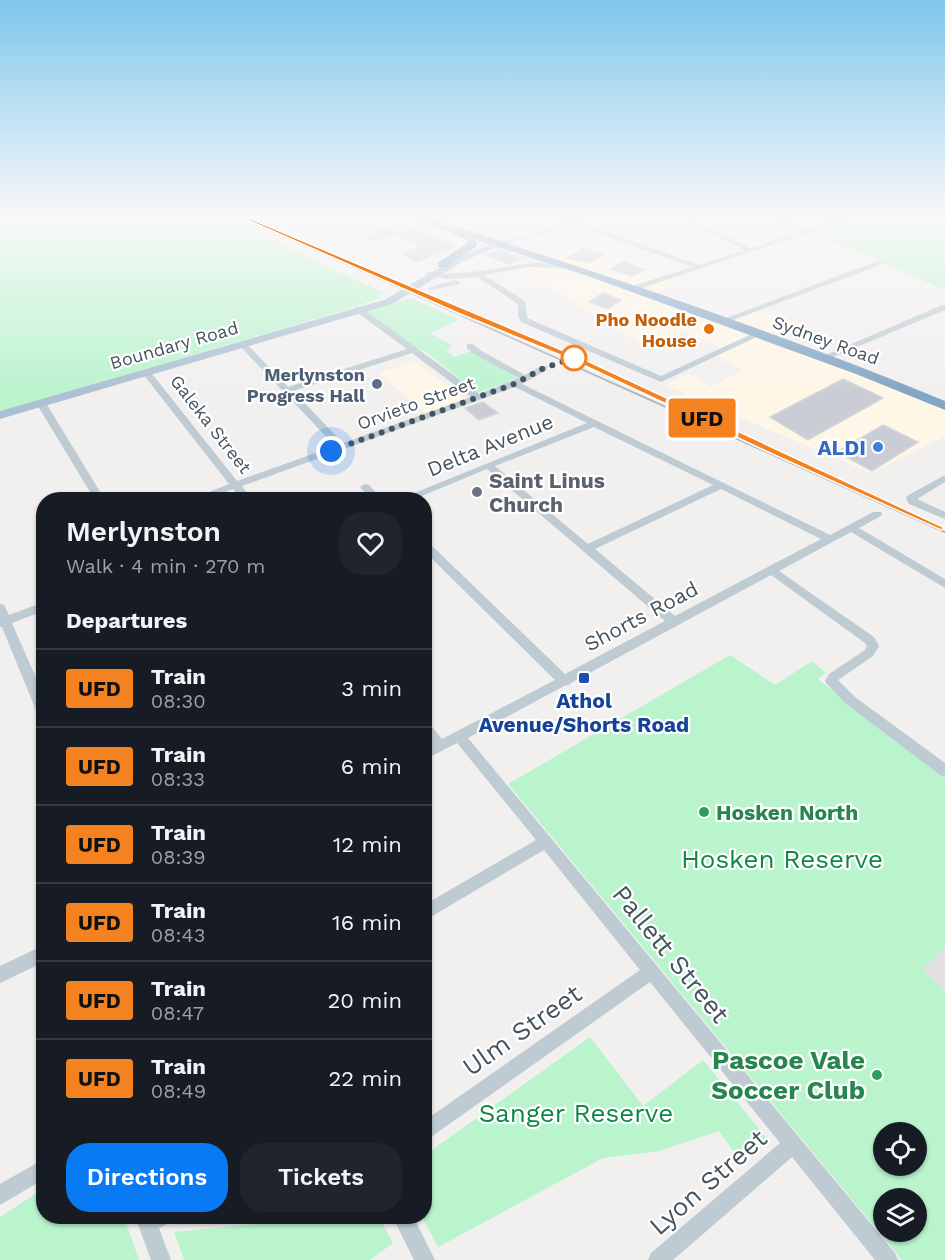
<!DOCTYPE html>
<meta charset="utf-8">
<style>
:root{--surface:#171b24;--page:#20242c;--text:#f1f3f6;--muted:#9ea1a6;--line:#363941;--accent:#077af4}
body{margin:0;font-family:"Work Sans",sans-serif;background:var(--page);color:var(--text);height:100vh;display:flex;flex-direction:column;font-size:22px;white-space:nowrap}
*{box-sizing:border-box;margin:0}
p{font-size:20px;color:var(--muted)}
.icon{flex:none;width:33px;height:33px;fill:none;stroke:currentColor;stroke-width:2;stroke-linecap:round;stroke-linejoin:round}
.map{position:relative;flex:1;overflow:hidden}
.details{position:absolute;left:36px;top:492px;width:396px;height:732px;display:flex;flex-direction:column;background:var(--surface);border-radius:24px;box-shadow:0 2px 4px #0004}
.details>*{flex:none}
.badge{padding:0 12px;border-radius:4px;font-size:21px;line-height:39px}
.fabs{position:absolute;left:873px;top:1122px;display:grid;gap:12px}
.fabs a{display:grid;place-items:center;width:54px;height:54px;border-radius:50%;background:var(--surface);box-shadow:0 2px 4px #0004;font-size:30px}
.you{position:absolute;width:30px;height:30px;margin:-15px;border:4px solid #fff;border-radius:50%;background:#1a73e8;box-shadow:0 0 0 9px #1a73e833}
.map>.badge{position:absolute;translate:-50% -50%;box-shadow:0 0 0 3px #fff}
h2{padding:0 30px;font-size:22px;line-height:54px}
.round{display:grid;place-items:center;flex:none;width:63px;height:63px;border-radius:24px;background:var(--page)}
.overview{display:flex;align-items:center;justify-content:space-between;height:102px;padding:0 30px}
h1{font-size:28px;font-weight:600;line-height:45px}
.cta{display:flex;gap:12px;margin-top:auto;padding:12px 30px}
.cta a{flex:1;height:69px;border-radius:24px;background:var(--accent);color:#fff;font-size:24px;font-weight:600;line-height:69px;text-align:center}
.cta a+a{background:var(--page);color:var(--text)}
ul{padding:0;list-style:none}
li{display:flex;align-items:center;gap:18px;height:78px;padding:0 30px;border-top:2px solid var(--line)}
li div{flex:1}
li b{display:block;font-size:22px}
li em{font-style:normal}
li .badge{min-width:66px;font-weight:700;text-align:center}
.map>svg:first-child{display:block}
</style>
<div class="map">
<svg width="945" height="1260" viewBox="0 0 945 1260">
<rect width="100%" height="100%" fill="#f2efef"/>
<g fill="#fef6e7">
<polygon points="580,246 679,281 651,297 722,323 757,309 803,325 779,343 945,408 945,436 871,473 664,385 689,374 711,387 742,370 719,358 718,347 684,331 650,349 520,269"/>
<polygon points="416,361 464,399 426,414 378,373"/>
</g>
<polygon fill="#e3e0e1" points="945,948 945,991 922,969"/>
<g fill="#b9f4cd" fill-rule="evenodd">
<polygon points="0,218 225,218 384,293 379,298 346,310 0,411"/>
<polygon points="852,218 945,218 945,290 811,232"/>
<polygon points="412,298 459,320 430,333 453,346 446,351 455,357 471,351 518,378 477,393 426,352 414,347 367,311"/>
<path d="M730,655L775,685L812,661L826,673L818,679L945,778V948L922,969L945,991V1260H902L508,784ZM884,1132H916V1166H884ZM884,1198H916V1232H884Z"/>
<polygon points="590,1037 643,1106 703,1060 768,1140 742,1163 719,1131 659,1151 603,1158 438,1247 422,1217 424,1216 425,1155"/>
<polygon points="43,1189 44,1216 124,1217 139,1260 0,1260 0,1217"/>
<polygon points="338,1216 379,1217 393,1243 370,1260 184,1260 174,1232"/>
</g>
<g fill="#caced4" stroke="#d2d5db" stroke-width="1.5">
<polygon points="397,223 407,227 456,246 417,262 403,254 422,245 393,234 375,241 365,237"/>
<polygon points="583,248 603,255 588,263 567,258"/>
<polygon points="499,250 524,258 508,264 485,255"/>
<polygon points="623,262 624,262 645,270 632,276 611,269"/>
<polygon points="603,293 621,300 608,309 589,302"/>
<polygon points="843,379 883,398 808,440 770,417"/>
<polygon points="483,402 498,413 479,420 465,408"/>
<polygon points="883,425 918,442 872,471 837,452"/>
</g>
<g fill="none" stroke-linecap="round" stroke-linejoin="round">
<g fill="#becbd3" fill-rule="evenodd">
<polygon points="559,218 568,218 576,221 597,218 582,223 699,265 744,250 680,218 688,218 751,248 802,231 773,218 782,218 809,229 842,218 852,218 633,291 630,291 630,287 692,267 575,225 507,243 504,241 569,223"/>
<polygon points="878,261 885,263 725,323 718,321"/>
<path d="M544,262L565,266L561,268L527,267L484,275L525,301L527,318L661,376L756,332L763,334L661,382L521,322L518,316V304L477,277L446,279L425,274L429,272C468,278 505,264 544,262Z"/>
<polygon points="456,280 460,282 459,284 431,290 427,288"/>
<polygon points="942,305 945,305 945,310 826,360 819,358"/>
<path d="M355,307H361L479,394L519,378L474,354L467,348V344H473L480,350L525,375L541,366H547V370L522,384L830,535L873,512H881L882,514L881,516L859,528L945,579V588L851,532L779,571L874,637L879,646L873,656L838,680L855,697L945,763V777L940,775L845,703L827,684L825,681L829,674L865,650L867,646L865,643L771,575L571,683L569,685L564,686L468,738L895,1253L898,1260H875L792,1157L673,1260H648L651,1253L780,1143L650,982L424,1142V1121L640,970L544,850L424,921V905L536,840L457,743L424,760V748L431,745L424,737V722L429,723L442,739L555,680L424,551V541L428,542L565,674L665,621L487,469L412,500H397L587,423L515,387L242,486L252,500H241L233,489L205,500H189L229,484L143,374V370H149L237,481L335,446L238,344L245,342L288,387L407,349L355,311ZM412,353L471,397L343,443L293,391ZM594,427L713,485L588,544L495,466ZM721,489L821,539L675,616L595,549Z"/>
<polygon points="41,400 46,403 105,500 95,500 36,403"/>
<polygon points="945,475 945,482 917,499 945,512 945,519 909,504 906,498 907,496"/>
<polygon points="365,484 369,485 383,500 372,500 360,487"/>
<polygon points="44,602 44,611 12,623 44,696 44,718 39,717 37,713 2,627 0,627 0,604 4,605 9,615"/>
<polygon points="44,945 44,962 0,983 0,966"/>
<polygon points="44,1159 44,1179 0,1205 0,1184"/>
<polygon points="135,1216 172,1216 169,1223 159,1228 171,1260 151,1260"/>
<polygon points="392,1216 413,1216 435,1260 414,1260"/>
</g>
<polygon fill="#acc0d1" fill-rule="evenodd" points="504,239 512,241 464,261 392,304 0,419 0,411 384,300 458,257"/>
<path fill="#82a5c3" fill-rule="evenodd" d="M414,218H429C603,274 776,331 945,401V410L856,374L588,276L476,240L477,246L446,267H438V263L467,243L466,239Z"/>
<polyline stroke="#b0b5ba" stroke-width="2" points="244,218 945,532"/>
</g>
<linearGradient id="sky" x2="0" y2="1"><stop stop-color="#7fc7ed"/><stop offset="0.55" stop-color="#f9f8f8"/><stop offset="1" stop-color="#f9f8f8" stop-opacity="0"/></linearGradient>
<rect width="945" height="394" fill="url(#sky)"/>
<polygon fill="#f58220" stroke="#fff" stroke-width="1.5" points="246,217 583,359 945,528 941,530 768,452 577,362 458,313 246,219"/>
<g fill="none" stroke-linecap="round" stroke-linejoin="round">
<polyline stroke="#45545f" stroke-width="6" stroke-dasharray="0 10.8" points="331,451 514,384 544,368 574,358"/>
</g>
<circle fill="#e8710a" stroke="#fff" stroke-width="2" cx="709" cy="329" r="6"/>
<circle fill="#fff" stroke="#f58220" stroke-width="3" cx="574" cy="358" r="12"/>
<circle fill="#5c6f8a" stroke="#fff" stroke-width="2" cx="377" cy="384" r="6"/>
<circle fill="#3f7fe0" stroke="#fff" stroke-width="2" cx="878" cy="447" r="6"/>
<circle fill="#6b7280" stroke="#fff" stroke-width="2" cx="477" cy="492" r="6"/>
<rect fill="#1a4fb4" stroke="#fff" stroke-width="2" x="578" y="672" width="12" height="12" rx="3"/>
<g fill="#2e9e5b" stroke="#fff" stroke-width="2">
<circle cx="704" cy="812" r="6"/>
<circle cx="877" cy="1075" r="6"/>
</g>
<g text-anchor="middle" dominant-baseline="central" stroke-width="4.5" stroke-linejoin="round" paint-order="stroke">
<g font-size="18" font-weight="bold" fill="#c56008" stroke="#fff" text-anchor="end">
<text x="697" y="319">Pho Noodle<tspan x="697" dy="21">House</tspan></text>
</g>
<g font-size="18" fill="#45545f" stroke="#fff">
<text transform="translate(826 340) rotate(20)">Sydney Road</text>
<text transform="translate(174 345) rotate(-16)">Boundary Road</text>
<text transform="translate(416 403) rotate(-20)">Orvieto Street</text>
<text transform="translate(211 424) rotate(52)">Galeka Street</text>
</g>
<g font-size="18" font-weight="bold" fill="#4e5e75" stroke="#fff" text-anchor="end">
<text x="365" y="374">Merlynston<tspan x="365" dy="21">Progress Hall</tspan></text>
</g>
<g font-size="21" fill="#45545f" stroke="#fff">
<text transform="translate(490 445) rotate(-22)">Delta Avenue</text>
<text transform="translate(641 616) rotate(-28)">Shorts Road</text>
</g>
<g font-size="21" font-weight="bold" fill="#366cbe" stroke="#fff" text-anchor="end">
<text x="866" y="447">ALDI</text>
</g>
<g font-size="21" font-weight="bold" fill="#5b616d" stroke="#fff" text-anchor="start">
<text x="489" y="480">Saint Linus<tspan x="489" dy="24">Church</tspan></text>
</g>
<g font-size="21" font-weight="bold" fill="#164399" stroke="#fff">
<text x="584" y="700">Athol<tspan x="584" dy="24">Avenue/Shorts Road</tspan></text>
</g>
<g font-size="21" font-weight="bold" fill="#27864d" stroke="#fff" text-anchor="start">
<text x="716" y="812">Hosken North</text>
</g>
<g font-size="26" fill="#0e8845" stroke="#fff">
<text x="782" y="859">Hosken Reserve</text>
<text x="576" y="1113">Sanger Reserve</text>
</g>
<g font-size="26" fill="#45545f" stroke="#fff">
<text transform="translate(671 954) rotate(51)">Pallett Street</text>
<text transform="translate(522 1030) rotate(-35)">Ulm Street</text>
<text transform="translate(708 1182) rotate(-41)">Lyon Street</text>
</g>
<g font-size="26" font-weight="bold" fill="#27864d" stroke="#fff" text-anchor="end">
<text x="865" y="1060">Pascoe Vale<tspan x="865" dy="30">Soccer Club</tspan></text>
</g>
</g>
</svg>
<div class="fabs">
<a><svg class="icon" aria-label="locate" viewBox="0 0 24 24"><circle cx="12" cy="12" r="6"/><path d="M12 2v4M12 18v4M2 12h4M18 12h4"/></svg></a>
<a><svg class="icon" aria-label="layers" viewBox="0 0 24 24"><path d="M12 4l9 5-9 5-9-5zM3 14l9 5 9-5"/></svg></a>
</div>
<div class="you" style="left:331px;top:451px"></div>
<b class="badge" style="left:702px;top:418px;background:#f58220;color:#111">UFD</b>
<section class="details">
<div class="overview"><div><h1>Merlynston</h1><p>Walk · 4 min · 270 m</p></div><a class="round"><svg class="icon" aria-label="heart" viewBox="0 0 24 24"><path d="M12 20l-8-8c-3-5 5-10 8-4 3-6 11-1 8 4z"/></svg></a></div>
<h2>Departures</h2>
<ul>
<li><span class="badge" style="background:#f58220;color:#111">UFD</span><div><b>Train</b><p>08:30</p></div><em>3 min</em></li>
<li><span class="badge" style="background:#f58220;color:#111">UFD</span><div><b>Train</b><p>08:33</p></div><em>6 min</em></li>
<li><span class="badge" style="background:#f58220;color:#111">UFD</span><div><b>Train</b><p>08:39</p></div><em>12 min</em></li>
<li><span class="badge" style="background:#f58220;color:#111">UFD</span><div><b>Train</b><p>08:43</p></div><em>16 min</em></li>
<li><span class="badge" style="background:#f58220;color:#111">UFD</span><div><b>Train</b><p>08:47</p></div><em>20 min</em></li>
<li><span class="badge" style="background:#f58220;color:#111">UFD</span><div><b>Train</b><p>08:49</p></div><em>22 min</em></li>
</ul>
<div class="cta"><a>Directions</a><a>Tickets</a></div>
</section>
</div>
